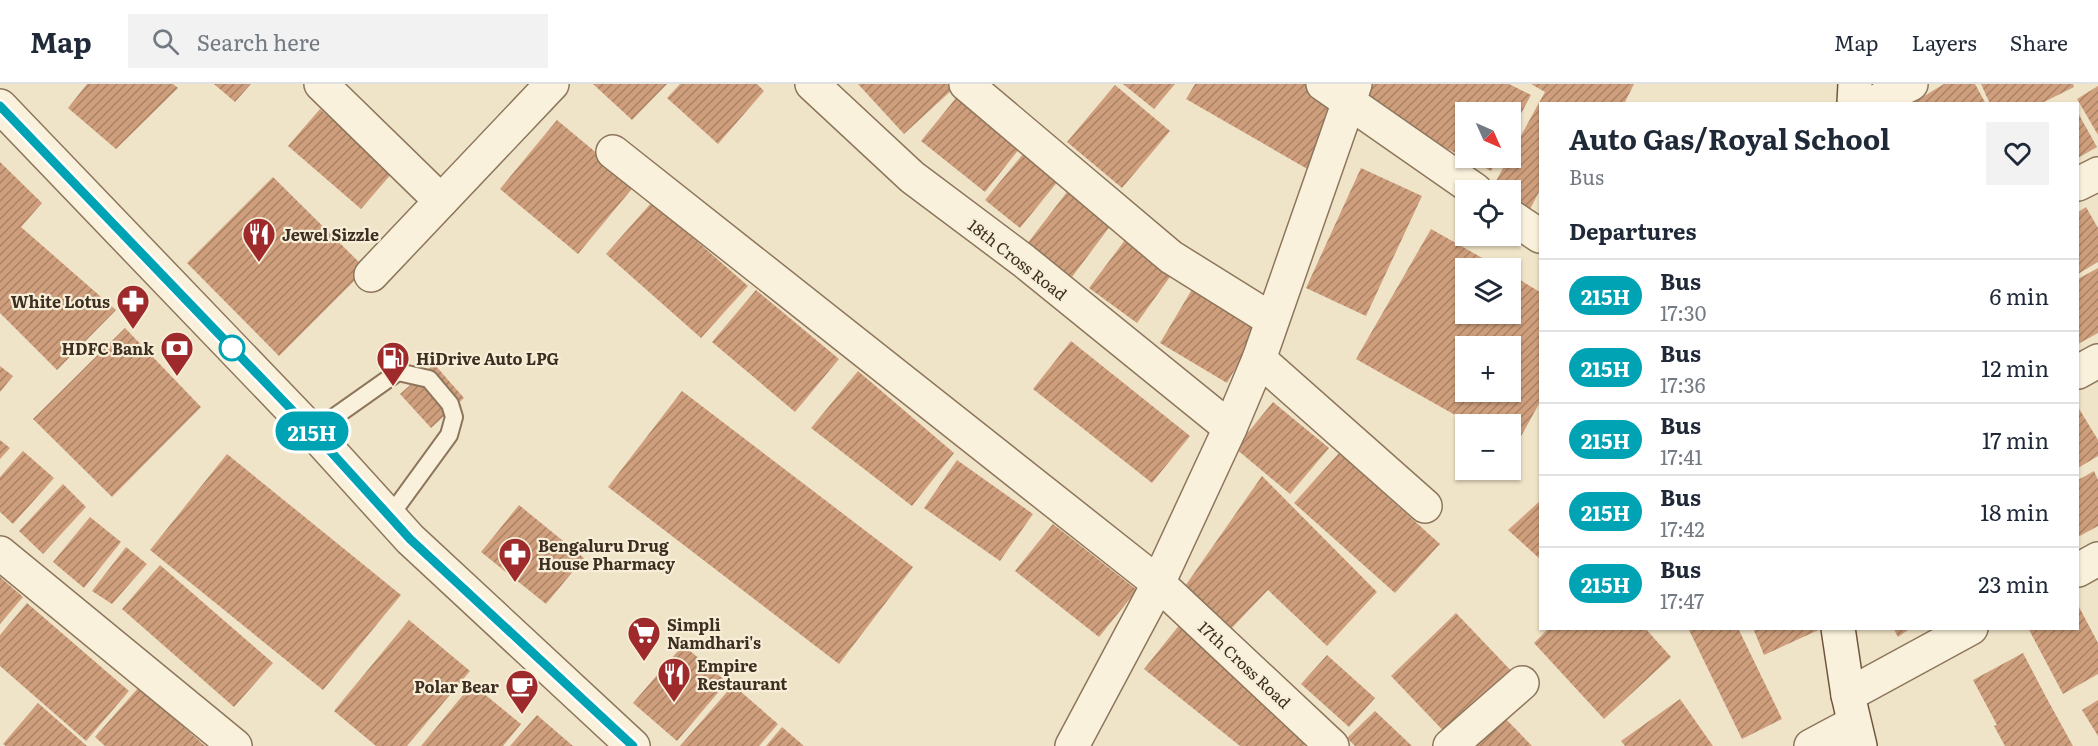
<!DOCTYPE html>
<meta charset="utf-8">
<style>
:root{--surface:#fff;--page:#f2f2f3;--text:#1f2937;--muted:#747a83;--line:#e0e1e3}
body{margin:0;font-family:Literata,serif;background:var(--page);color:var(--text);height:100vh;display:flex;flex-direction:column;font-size:22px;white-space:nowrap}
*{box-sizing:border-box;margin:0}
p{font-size:20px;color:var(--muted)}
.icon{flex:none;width:33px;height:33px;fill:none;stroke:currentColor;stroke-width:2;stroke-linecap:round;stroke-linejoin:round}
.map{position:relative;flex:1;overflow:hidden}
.drawer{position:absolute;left:1539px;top:18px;width:540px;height:528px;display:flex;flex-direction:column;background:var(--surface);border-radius:0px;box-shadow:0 2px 4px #0004}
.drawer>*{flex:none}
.badge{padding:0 12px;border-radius:20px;font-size:21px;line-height:39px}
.needle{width:39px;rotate:135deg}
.fabs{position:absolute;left:1455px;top:18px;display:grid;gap:12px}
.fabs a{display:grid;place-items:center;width:66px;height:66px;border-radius:0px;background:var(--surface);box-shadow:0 2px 4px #0004;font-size:30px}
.map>.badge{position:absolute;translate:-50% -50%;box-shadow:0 0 0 3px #fff}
h2{padding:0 30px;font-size:22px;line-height:54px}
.round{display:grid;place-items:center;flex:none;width:63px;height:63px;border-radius:0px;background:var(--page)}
.head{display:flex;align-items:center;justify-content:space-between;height:102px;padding:0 30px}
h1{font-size:28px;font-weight:700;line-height:45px}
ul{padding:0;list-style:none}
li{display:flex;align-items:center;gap:18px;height:72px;padding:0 30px;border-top:2px solid var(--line)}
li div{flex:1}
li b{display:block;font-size:22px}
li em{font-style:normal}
li .badge{min-width:66px;font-weight:700;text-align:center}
header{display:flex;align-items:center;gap:36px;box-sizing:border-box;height:84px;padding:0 30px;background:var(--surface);border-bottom:2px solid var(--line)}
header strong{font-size:28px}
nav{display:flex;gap:33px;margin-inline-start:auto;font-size:21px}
.search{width:420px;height:54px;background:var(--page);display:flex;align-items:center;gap:15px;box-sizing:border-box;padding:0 21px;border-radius:0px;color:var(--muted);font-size:22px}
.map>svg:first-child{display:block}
</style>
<header>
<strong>Map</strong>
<div class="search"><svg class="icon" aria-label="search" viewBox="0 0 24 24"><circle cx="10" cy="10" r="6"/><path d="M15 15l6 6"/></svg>Search here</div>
<nav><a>Map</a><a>Layers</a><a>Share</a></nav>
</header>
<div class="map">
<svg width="2098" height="662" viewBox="0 0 2098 662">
<defs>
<pattern id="building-hatch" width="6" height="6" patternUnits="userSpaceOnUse" patternTransform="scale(1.5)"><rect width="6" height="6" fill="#cf9f7d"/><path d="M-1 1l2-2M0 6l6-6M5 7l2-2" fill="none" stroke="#a98266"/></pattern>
</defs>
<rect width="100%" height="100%" fill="#f0e4c8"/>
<g fill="url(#building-hatch)" fill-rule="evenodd">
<polygon points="87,0 173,0 178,4 116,65 68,24"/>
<polygon points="214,0 251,0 235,18"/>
<polygon points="593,0 667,0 632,36"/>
<polygon points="680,0 757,0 764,7 718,60 667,14"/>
<polygon points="858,0 949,0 953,5 904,50"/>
<polygon points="1123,0 1175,0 1154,25"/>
<polygon points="1195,0 1318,0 1343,18 1316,90 1186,15"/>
<polygon points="1373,0 1509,0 1531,11 1510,50 1510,28 1466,28 1466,74 1498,74 1491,87 1362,21"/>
<polygon points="1531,0 1634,0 1624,20 1540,20 1540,106 1528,129 1510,120 1510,106 1491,106 1545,8"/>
<polygon points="1944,0 1975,0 1986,20 1911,20"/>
<polygon points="1981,0 2073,0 2074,3 2040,20 1990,20"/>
<polygon points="1115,1 1170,47 1122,104 1067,58"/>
<polygon points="2098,2 2098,51 2077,15"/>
<polygon points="960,9 1024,59 985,108 921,57"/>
<polygon points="320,25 393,88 361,125 288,62"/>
<polygon points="2078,29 2097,63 2078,74"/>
<polygon points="557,36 635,101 578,170 500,105"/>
<polygon points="1028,64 1063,91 1020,144 985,116"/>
<polygon points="0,78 42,119 21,143 116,226 57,286 0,229"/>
<polygon points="1361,84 1422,112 1366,232 1306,204"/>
<polygon points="273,93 366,185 279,272 187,179"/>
<polygon points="1067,108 1111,141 1072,193 1027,160"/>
<polygon points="652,118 748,202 701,254 606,170"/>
<polygon points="2086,123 2098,144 2098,178 2078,190 2078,128"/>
<path d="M1431,145L1500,184H1466V230H1510V190L1540,208V318L1514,365L1510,363V340H1471L1356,275ZM1466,262H1510V308H1466Z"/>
<polygon points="1125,156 1172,190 1137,239 1089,204"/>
<polygon points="2098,184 2098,249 2078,260 2078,195"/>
<polygon points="1194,202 1261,241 1227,299 1160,259"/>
<polygon points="756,206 839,275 795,328 712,258"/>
<polygon points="125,244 201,323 112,413 33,335"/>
<polygon points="1071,257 1190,352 1152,399 1033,305"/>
<polygon points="434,280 464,314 431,344 400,310"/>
<polygon points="0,282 13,292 0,308"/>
<polygon points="858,287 954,369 912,422 811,344"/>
<polygon points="682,307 913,483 839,580 608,403"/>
<polygon points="1273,318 1329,364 1290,410 1235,364"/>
<polygon points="2078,323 2098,356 2098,372 2078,384"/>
<polygon points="0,356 10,364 0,375"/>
<polygon points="23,367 54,394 13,440 0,428 0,393"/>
<polygon points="1339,369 1440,460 1395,509 1294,419"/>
<polygon points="227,370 401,511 323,606 150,466"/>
<polygon points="957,376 1033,430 1000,477 924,424"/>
<polygon points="2094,387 2098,396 2098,442 2078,453 2078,396"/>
<polygon points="1262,392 1377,508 1327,562 1268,506 1228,548 1183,505"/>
<polygon points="63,400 86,423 43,470 19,447"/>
<polygon points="1540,417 1540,475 1508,446"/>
<polygon points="519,421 584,474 546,520 481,468"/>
<polygon points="90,433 121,458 84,504 53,478"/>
<polygon points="1053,440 1137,506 1099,553 1015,487"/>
<polygon points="126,463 147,480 112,520 92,507"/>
<polygon points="160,481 273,579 234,623 122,525"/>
<polygon points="0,493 23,513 0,540"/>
<polygon points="27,519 129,607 86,657 0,582 0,551"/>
<polygon points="2078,521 2098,559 2098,590 2063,610 2028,544 2078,544"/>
<polygon points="1456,529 1519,595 1454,658 1391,592"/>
<polygon points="409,536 470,587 407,662 376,662 334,627"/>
<polygon points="1181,539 1316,647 1304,662 1240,662 1144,585"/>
<polygon points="1549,544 1645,544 1671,573 1604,635 1534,559"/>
<polygon points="1688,544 1738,544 1782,635 1742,655"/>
<polygon points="1753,544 1823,544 1764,571"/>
<polygon points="1893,544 1911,544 1898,553"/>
<polygon points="683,561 727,598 677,657 633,619"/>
<polygon points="2023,569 2046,613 2073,662 2005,662 1994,642 1997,641 1973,596"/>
<polygon points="1327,571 1375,614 1349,643 1301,600"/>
<polygon points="472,600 521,640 503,662 421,662"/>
<polygon points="733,601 778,640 759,662 680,662"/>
<polygon points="139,603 205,662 105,662 95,653"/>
<polygon points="1680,615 1713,662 1625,662 1621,657"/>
<polygon points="2098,616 2098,652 2082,626"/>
<polygon points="38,619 87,662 6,662 3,660"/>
<polygon points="1375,627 1412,662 1355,662 1347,654"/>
<polygon points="537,631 573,662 510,662"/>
<polygon points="1504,633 1532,662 1474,662"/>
<polygon points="782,643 804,662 766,662"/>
</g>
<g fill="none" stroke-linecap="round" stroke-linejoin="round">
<defs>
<polyline id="service" points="313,348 398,288 429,295 450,320 454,333 449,351 390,432"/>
<g id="minor">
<polyline points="321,0 441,117"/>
<polyline points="812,0 912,93 1024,177 1230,344"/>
<polyline points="966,0 1171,173 1272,236"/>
<polyline points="1323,0 1475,106"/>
<polyline points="1871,20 1911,0"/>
<polyline points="613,68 1158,499 1332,662"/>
<polyline points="2078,100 2098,90"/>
<polyline points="1510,132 1540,152"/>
<polyline points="371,191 552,0"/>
<polyline points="1259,275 1425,422"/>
<polyline points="2078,288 2098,277"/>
<polyline points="0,469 235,662"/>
<polyline points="2078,486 2098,475"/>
<polyline points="1848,611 1971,544"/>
<polyline points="1072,662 1153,510 1230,344 1259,275 1355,0"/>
<polyline points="1450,662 1522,599"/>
<polyline points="1811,662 1854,639"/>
</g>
<polyline id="tertiary" points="0,22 313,348 410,455 633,662"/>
<g id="secondary">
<polyline points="1854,20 1855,0"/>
<polyline points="1838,544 1848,611 1860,662"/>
</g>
</defs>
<use href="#service" stroke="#8d765c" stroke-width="20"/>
<use href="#minor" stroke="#8d765c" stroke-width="36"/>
<use href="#tertiary" stroke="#8d765c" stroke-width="36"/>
<use href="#secondary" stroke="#6f573f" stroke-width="36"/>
<use href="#service" stroke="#faf1dc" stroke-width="16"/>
<use href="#minor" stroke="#faf1dc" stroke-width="33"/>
<use href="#tertiary" stroke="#faf1dc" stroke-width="33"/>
<use href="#secondary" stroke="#faf1dc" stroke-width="33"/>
</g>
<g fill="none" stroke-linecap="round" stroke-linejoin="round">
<defs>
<polyline id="line" points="0,22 313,348 410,455 633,662"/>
</defs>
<use href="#line" stroke="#fff" stroke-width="14"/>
<use href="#line" stroke="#00a3b4" stroke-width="9"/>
</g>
<defs>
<symbol id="restaurant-pin" viewBox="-11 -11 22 30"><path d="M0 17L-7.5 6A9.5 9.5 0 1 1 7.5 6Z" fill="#9e2a2b" stroke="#f7eed8"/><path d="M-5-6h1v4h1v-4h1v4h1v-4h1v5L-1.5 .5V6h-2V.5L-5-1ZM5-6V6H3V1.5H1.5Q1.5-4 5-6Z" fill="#fff"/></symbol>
<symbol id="pharmacy-pin" viewBox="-11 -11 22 30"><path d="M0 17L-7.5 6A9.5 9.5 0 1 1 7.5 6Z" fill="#9e2a2b" stroke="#f7eed8"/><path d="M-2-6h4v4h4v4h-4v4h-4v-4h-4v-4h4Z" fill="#fff"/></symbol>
<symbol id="bank-pin" viewBox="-11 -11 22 30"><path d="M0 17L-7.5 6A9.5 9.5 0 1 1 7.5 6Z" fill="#9e2a2b" stroke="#f7eed8"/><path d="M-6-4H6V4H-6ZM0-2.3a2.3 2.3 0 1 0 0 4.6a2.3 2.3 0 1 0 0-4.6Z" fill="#fff"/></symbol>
<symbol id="fuel-pin" viewBox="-11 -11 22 30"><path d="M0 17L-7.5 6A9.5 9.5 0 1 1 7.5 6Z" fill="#9e2a2b" stroke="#f7eed8"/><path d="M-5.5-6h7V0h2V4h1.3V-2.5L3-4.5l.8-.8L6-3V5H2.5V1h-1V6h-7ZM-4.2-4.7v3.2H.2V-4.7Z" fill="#fff"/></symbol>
<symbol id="supermarket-pin" viewBox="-11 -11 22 30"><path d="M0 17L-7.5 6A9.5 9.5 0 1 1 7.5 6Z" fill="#9e2a2b" stroke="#f7eed8"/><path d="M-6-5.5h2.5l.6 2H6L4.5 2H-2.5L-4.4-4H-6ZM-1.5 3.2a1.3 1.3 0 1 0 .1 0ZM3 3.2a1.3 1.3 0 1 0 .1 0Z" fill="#fff"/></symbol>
<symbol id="cafe-pin" viewBox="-11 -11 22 30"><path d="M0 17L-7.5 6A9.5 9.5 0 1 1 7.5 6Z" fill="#9e2a2b" stroke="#f7eed8"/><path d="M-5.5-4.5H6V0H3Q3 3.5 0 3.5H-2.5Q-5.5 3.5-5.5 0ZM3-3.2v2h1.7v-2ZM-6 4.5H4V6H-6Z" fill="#fff"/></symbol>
</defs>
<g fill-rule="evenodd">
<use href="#restaurant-pin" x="240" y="131" width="38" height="52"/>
<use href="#pharmacy-pin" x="114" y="198" width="38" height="52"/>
<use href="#bank-pin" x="158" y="245" width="38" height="52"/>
<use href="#fuel-pin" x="374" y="255" width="38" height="52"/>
<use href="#pharmacy-pin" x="496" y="451" width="38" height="52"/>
<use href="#supermarket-pin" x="625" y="530" width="38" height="52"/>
<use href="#restaurant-pin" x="655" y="571" width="38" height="52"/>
<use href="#cafe-pin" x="503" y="583" width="38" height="52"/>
</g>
<circle fill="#fff" stroke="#00a3b4" stroke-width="3" cx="232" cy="264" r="12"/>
<g text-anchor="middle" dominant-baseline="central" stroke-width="4.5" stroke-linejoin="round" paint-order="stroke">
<g font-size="16" font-weight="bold" fill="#3d2e20" stroke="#f7eed8" text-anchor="start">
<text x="282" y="150">Jewel Sizzle</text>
<text x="110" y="217" text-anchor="end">White Lotus</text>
<text x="154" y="264" text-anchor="end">HDFC Bank</text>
<text x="416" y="274">HiDrive Auto LPG</text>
<text x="538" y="461">Bengaluru Drug<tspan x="538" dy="18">House Pharmacy</tspan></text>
<text x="667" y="540">Simpli<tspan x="667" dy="18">Namdhari's</tspan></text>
<text x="697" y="581">Empire<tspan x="697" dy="18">Restaurant</tspan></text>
<text x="499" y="602" text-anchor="end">Polar Bear</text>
</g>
<g font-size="16" fill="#3d2e20" stroke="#f7eed8">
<text transform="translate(1018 175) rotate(38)">18th Cross Road</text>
<text transform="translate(1245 580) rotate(43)">17th Cross Road</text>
</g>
</g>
</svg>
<div class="fabs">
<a><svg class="needle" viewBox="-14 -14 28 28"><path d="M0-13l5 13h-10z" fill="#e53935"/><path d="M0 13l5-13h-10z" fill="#747a83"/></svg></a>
<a><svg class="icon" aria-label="locate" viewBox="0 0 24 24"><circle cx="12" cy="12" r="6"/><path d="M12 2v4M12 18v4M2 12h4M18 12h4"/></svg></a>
<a><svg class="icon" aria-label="layers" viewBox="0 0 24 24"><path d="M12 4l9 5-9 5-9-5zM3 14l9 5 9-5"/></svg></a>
<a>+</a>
<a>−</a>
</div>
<b class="badge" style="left:312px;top:347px;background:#00a3b4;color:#fff">215H</b>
<section class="drawer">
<div class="head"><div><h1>Auto Gas/Royal School</h1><p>Bus</p></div><a class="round"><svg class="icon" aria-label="heart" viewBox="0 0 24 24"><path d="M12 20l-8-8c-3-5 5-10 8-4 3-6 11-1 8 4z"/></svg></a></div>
<h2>Departures</h2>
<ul>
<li><span class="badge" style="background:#00a3b4;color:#fff">215H</span><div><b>Bus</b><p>17:30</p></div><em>6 min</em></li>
<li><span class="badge" style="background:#00a3b4;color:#fff">215H</span><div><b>Bus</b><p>17:36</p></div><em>12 min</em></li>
<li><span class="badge" style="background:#00a3b4;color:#fff">215H</span><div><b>Bus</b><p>17:41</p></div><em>17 min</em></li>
<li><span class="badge" style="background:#00a3b4;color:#fff">215H</span><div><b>Bus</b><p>17:42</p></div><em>18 min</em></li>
<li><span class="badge" style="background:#00a3b4;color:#fff">215H</span><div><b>Bus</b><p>17:47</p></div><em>23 min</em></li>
</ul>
</section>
</div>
